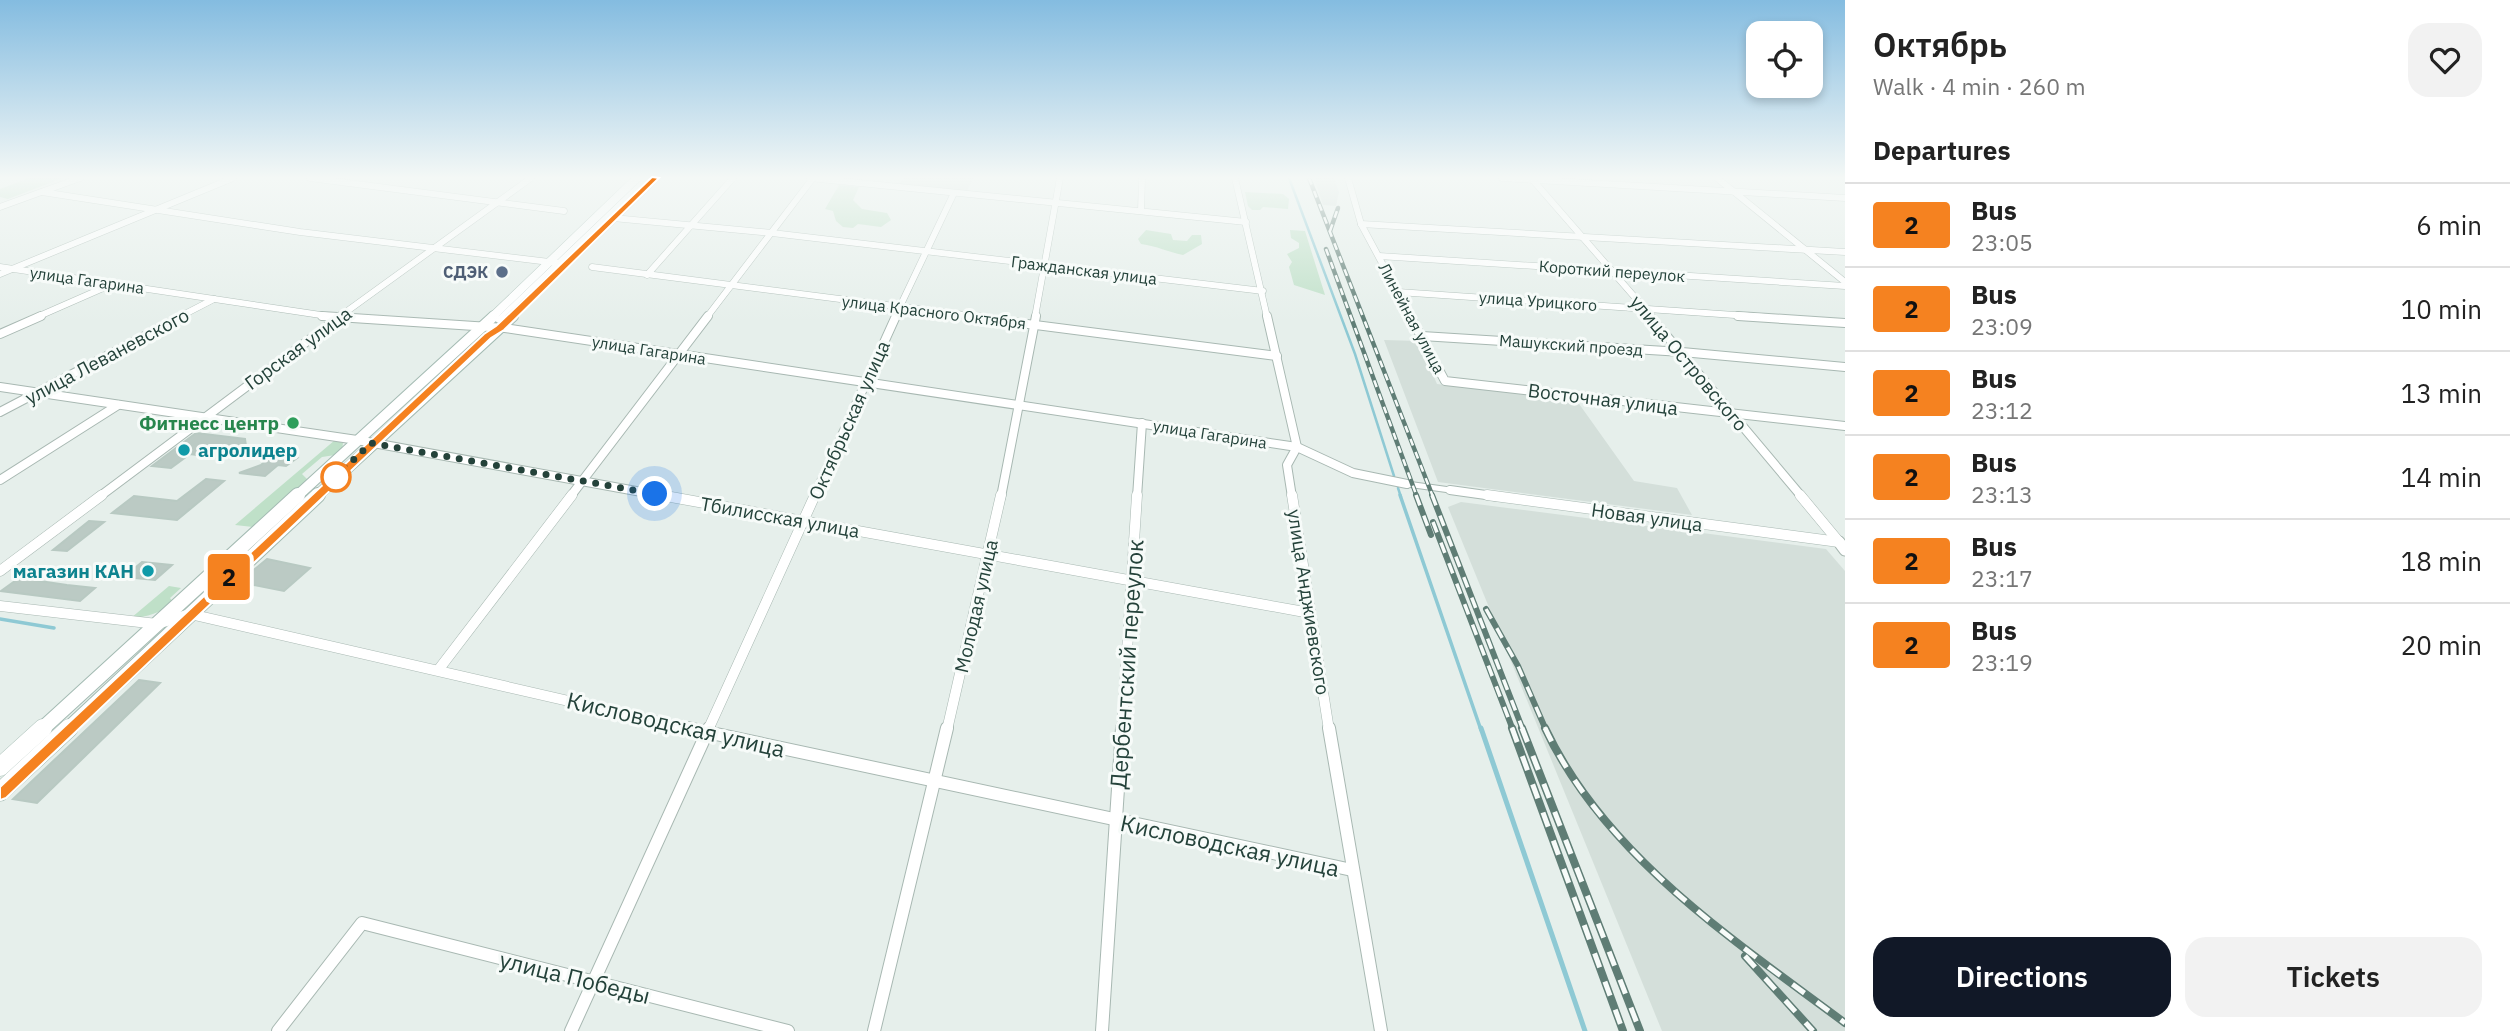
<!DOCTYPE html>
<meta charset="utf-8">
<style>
:root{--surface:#fff;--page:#f2f2f2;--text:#222;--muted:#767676;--line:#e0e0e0;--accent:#111827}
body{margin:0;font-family:"IBM Plex Sans",sans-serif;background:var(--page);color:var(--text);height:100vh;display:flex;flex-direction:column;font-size:26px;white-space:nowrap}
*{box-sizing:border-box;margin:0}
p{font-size:23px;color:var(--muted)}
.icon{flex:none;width:38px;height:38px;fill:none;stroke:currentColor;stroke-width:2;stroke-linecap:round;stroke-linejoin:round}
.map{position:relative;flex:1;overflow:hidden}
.sheet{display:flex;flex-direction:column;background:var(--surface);width:665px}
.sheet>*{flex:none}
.badge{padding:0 14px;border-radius:5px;font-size:24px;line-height:46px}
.controls{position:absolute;left:1746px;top:21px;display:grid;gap:14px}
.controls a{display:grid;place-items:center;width:77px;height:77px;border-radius:14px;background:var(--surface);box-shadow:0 4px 10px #0003;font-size:35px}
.you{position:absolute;width:35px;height:35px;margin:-18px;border:5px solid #fff;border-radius:50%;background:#1a73e8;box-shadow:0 0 0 10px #1a73e833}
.map>.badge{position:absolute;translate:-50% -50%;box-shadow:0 0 0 4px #fff}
h2{padding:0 28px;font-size:26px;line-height:63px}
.round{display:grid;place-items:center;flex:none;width:74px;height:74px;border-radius:21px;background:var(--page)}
.summary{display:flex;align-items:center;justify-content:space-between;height:119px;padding:0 28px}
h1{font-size:33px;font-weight:600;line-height:52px}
.action{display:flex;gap:14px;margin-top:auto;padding:14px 28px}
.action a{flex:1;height:80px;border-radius:21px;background:var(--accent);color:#fff;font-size:28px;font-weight:600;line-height:80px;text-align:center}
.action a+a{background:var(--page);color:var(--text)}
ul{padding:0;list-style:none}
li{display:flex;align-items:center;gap:21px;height:84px;padding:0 28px;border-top:2px solid var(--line)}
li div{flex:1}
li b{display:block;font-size:26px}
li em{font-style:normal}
li .badge{min-width:77px;font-weight:700;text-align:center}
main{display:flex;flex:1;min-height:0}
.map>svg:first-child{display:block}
</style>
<main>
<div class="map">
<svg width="1845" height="1031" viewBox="0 0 1845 1031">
<rect width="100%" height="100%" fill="#e6efeb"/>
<g fill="#d4dfda">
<polygon points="903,178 973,178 967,191 899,184"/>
<polygon points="1314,178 1334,178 1339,192 1336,206 1323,205"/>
<polygon points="1384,340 1418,341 1437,384 1577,401 1634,481 1677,488 1692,515 1438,482"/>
<polygon points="1461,502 1826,549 1845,571 1845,1031 1662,1031 1448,507"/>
</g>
<g fill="#bfe0c8">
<polygon points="29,178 63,178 8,199 0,197 0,189"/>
<polygon points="839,185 859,187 853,200 862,209 887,213 891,220 881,227 858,224 853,228 843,227 836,221 833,211 825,209"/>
<polygon points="1245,192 1283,194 1289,199 1288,209 1263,207 1260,210 1252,210 1248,206"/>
<path d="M1146,230L1171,234L1173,240L1187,241L1192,235H1201L1202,244L1183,255C1168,252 1157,246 1141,244L1138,239Z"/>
<polygon points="1290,230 1305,231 1325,295 1294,285 1289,267 1292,262 1287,254 1299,248 1299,243 1291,238"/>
<polygon points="335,440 343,443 342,450 335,455 322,457 302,474 308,480 253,527 235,525"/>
<path d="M169,586L181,588L170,598L173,602C161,613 147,617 131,618Z"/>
</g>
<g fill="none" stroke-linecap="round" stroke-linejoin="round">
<g stroke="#8ec9d4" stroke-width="2.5">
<polyline points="1289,178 1355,354 1394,476"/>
<polyline points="1398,488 1401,497"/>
</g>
<g stroke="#8ec9d4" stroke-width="3.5">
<polyline points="1400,495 1481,730"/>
<polyline points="0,619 54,628"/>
</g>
<polyline stroke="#8ec9d4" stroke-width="5" points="1481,728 1585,1031"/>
</g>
<g fill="#bbcac4" stroke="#b8c9c2" stroke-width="2">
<polygon points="196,433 245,439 246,446 225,459 190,454 171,468 152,466"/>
<polygon points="273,454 297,458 286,466 278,465 265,476 239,473 261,465"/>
<polygon points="206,479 224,481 177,520 112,513 134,496 177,501"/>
<polygon points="89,521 104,522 67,551 53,550"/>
<polygon points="267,559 310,568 284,591 239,582"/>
<polygon points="142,562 172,565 155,580 124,577"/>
<polygon points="19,578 67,585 95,588 80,601 1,591"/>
<polygon points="139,680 160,683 37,803 13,799"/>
</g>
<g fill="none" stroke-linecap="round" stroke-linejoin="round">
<defs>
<polyline id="pedestrian-far1" points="501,317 647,178"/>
<g id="pedestrian">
<polyline points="498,320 503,316"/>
<polyline points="1407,484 1450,490"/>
</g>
<g id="minor-far3">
<polyline points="310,178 564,211"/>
<polyline points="810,178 1246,222"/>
<polyline points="1235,178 1267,317"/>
<polyline points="1348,178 1361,224 1411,317"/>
<polyline points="1502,178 1845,198"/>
<polyline points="1531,178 1652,317"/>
<polyline points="1717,178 1845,282"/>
<polyline points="42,192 300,232 566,264"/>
<polyline points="0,207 80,178"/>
<polyline points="1141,211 1142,178"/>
<polyline points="613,218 772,233 1263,291"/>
<polyline points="1361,224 1845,252"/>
<polyline points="1379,256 1845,286"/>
<polyline points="0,267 334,317"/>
<polyline points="592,267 980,317"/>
<polyline points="0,274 233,178"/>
<polyline points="647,275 733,178"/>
<polyline points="1398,292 1764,317"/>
<polyline points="37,317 110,285"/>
<polyline points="179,317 214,299"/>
<polyline points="339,317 531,178"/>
<polyline points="707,317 813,178"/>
<polyline points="895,317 954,193"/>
<polyline points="1035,317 1060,178"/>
</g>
<g id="minor-far2">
<polyline points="322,316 505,328 1297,447 1353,473 1407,484"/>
<polyline points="966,316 1277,356"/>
<polyline points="1267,316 1297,447 1287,465 1292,497"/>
<polyline points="1410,316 1445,381 1845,426"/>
<polyline points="1650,316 1802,497"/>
<polyline points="1738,316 1845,323"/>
<polyline points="0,334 41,316"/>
<polyline points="1422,336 1682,352 1845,367"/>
<polyline points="0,387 357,440 669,497"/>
<polyline points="0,412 183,316"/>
<polyline points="0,480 118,405"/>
<polyline points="1450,490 1500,497"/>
<polyline points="99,497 341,316"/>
<polyline points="570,497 708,316"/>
<polyline points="814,497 896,316"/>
<polyline points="1001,497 1036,316"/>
<polyline points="1137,497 1142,423"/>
</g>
<g id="minor-far1">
<polyline points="660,495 1310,613"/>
<polyline points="1292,495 1329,730"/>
<polyline points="1487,495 1839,542"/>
<polyline points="1800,495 1839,542"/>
<polyline points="0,571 102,495"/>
<polyline points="0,606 157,624 190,614 695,730"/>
<polyline points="439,669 572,495"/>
<polyline points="708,730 815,495"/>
<polyline points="947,730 1001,495"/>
<polyline points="1122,730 1137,495"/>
</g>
<g id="minor">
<polyline points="688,728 1352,870"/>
<polyline points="1329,728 1381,1031"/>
<polyline points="278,1031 362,923 788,1031"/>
<polyline points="571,1031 709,728"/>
<polyline points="874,1031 947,728"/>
<polyline points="1102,1031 1122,728"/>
</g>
<polyline id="tertiary" points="1839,542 1845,550"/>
<g id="secondary-far3">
<polyline points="492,317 637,178"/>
<polyline points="511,317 655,178"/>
</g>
<g id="secondary-far2">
<polyline points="296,497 494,316"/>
<polyline points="316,497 513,316"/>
</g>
<g id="secondary-far1">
<polyline points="41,730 298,495"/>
<polyline points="67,730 318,495"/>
</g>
<g id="secondary">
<polyline points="0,767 43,728"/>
<polyline points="0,792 69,728"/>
</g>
</defs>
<use href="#pedestrian-far1" stroke="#a8b8b2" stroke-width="5"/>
<use href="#pedestrian" stroke="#a8b8b2" stroke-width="7"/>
<use href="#minor-far3" stroke="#a8b8b2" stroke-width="7"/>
<use href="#minor-far2" stroke="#a8b8b2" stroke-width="10"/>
<use href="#minor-far1" stroke="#a8b8b2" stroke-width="11"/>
<use href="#minor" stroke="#a8b8b2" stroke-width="14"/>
<use href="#tertiary" stroke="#a8b8b2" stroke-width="13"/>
<use href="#secondary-far3" stroke="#a4bbb3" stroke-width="9"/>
<use href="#secondary-far2" stroke="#a4bbb3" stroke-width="12"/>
<use href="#secondary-far1" stroke="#a4bbb3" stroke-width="16"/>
<use href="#secondary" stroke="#a4bbb3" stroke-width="19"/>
<use href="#pedestrian-far1" stroke="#fff" stroke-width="4.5"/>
<use href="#pedestrian" stroke="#fff" stroke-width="5"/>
<use href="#minor-far3" stroke="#fff" stroke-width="6"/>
<use href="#minor-far2" stroke="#fff" stroke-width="8"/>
<use href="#minor-far1" stroke="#fff" stroke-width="10"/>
<use href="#minor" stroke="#fff" stroke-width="12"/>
<use href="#tertiary" stroke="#fff" stroke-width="11"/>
<use href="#secondary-far3" stroke="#fff" stroke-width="8"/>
<use href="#secondary-far2" stroke="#fff" stroke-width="10"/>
<use href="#secondary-far1" stroke="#fff" stroke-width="14"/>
<use href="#secondary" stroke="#fff" stroke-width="18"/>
<defs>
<g id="rail-far2">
<polyline points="1309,178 1433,497"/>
<polyline points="1330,231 1338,208"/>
<polyline points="1326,249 1417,497"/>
</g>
<g id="rail-far1">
<polyline points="1416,495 1431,535"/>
<polyline points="1432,495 1523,730"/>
<polyline points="1433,522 1513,730"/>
<polyline points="1486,609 1518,666 1546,730"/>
</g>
<g id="rail">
<polyline points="1512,728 1623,1031"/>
<polyline points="1522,728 1640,1031"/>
<path d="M1545,728C1605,856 1735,941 1845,1023"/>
<polyline points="1745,956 1813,1031"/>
</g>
</defs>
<use href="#rail-far2" stroke="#5f7d75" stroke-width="4.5"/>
<use href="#rail-far1" stroke="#5f7d75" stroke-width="6"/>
<use href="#rail" stroke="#5f7d75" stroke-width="8"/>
<use href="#rail-far2" stroke="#f7fbf9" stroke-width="2.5" stroke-dasharray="7" stroke-linecap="butt"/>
<use href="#rail-far1" stroke="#f7fbf9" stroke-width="3.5" stroke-dasharray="11" stroke-linecap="butt"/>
<use href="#rail" stroke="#f7fbf9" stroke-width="5" stroke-dasharray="15" stroke-linecap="butt"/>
</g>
<linearGradient id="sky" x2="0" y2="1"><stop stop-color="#84bce0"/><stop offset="0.55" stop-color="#f4f8f6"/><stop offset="1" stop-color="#f4f8f6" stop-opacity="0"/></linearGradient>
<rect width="1845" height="323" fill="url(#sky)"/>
<polygon fill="#f58220" stroke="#fff" stroke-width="2" points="652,177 659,178 504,330 491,338 6,798 0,800 0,787 484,334 496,326"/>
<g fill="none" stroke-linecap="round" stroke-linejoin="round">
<polyline stroke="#24423a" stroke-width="7" stroke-dasharray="0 12.6" points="336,477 331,481 371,443 655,494"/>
</g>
<circle fill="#5c6f8a" stroke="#f7fbf9" stroke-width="2.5" cx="502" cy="272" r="7"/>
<circle fill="#2e9e5b" stroke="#f7fbf9" stroke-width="2.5" cx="293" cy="423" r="7"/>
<g fill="#0f9aa8" stroke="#f7fbf9" stroke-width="2.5">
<circle cx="184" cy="450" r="7"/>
<circle cx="148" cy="571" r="7"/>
</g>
<circle fill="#fff" stroke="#f58220" stroke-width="3.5" cx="336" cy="477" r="14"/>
<g text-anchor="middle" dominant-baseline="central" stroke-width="6" stroke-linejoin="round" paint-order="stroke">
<g font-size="16" fill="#24423a" stroke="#f7fbf9">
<text transform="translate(1084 270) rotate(7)">Гражданская улица</text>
<text transform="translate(1612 271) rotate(4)">Короткий переулок</text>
<text transform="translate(87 280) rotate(8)">улица Гагарина</text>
<text transform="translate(1538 301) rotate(4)">улица Урицкого</text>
<text transform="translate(934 312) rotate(7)">улица Красного Октября</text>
<text transform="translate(1412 318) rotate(62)">Линейная улица</text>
<text transform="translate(1571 345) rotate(4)">Машукский проезд</text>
<text transform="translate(649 350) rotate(9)">улица Гагарина</text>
<text transform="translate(1210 434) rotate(9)">улица Гагарина</text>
</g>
<g font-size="16" font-weight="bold" fill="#4e5e75" stroke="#f7fbf9" text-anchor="end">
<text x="488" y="272">СДЭК</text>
</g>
<g font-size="19" fill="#24423a" stroke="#f7fbf9">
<text transform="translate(298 348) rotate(-36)">Горская улица</text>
<text transform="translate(107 356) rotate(-28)">улица Леваневского</text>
<text transform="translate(1689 363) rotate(50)">улица Островского</text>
<text transform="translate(1603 399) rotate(7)">Восточная улица</text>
<text transform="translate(849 420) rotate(-66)">Октябрьская улица</text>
<text transform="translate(780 517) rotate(10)">Тбилисская улица</text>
<text transform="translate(1647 517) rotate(8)">Новая улица</text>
<text transform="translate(1309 602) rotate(81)">улица Анджиевского</text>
<text transform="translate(976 606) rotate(-77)">Молодая улица</text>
</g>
<g font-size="19" font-weight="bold" fill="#27864d" stroke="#f7fbf9" text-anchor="end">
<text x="279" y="423">Фитнесс центр</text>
</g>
<g font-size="19" font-weight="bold" fill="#0d838f" stroke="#f7fbf9" text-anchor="start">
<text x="198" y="450">агролидер</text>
<text x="134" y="571" text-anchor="end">магазин КАН</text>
</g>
<g font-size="23" fill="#24423a" stroke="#f7fbf9">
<text transform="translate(1126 664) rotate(-86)">Дербентский переулок</text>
<text transform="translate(676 724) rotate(13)">Кисловодская улица</text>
<text transform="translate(1230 845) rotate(12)">Кисловодская улица</text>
<text transform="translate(575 977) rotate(14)">улица Победы</text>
</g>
</g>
</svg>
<div class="controls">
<a><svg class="icon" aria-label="locate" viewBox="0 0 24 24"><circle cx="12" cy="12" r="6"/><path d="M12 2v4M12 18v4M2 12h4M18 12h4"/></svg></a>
</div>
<div class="you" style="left:655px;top:494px"></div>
<b class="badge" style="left:229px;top:577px;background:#f58220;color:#111">2</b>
</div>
<section class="sheet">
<div class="summary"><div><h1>Октябрь</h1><p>Walk · 4 min · 260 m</p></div><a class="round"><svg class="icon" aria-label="heart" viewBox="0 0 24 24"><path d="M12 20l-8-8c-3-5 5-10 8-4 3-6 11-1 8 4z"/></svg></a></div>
<h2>Departures</h2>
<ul>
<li><span class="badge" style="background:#f58220;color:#111">2</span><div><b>Bus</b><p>23:05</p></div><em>6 min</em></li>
<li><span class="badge" style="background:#f58220;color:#111">2</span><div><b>Bus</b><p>23:09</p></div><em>10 min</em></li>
<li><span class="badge" style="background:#f58220;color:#111">2</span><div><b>Bus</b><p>23:12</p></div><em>13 min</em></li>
<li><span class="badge" style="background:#f58220;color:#111">2</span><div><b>Bus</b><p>23:13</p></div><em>14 min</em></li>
<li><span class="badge" style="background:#f58220;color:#111">2</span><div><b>Bus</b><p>23:17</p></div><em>18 min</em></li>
<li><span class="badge" style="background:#f58220;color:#111">2</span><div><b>Bus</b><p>23:19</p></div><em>20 min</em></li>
</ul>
<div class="action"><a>Directions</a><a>Tickets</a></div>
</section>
</main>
